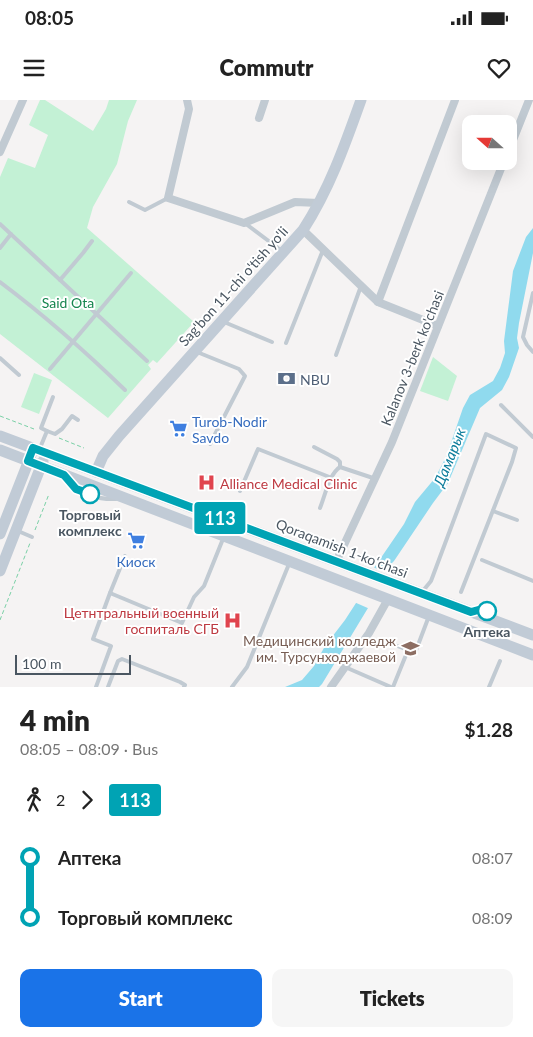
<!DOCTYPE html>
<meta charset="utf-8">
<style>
:root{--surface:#fff;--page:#f6f6f6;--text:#222;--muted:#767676;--accent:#1a73e8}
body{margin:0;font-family:Lato,sans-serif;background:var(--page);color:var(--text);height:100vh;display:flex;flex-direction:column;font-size:19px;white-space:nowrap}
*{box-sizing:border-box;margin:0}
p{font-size:16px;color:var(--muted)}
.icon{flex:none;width:28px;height:28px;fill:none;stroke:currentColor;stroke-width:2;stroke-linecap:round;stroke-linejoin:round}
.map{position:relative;height:587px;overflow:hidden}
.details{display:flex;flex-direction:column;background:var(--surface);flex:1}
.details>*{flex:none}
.badge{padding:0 10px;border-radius:4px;font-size:18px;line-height:32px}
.needle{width:32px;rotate:291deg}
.buttons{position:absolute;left:462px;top:15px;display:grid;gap:10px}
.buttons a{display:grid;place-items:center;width:55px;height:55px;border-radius:10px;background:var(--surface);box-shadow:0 5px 20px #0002;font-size:25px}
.scale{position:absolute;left:15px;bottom:12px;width:116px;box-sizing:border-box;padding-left:5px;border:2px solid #4a5661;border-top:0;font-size:14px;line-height:18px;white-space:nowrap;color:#4a5661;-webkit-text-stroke:4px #fff;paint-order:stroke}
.map>.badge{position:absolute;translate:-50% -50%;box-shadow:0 0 0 2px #fff}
.legs{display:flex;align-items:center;gap:8px;height:55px;padding:0 20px;font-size:16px}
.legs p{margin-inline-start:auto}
.overview{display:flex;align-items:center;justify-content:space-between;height:85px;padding:0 20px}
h1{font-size:28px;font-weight:800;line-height:38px}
.primary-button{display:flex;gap:10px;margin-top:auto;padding:10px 20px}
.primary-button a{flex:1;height:58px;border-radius:10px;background:var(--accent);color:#fff;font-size:20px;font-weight:800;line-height:58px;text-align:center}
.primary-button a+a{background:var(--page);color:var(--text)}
ul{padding:0 20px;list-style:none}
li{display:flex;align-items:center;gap:18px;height:60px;font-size:19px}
li i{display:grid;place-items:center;width:8px;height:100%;margin:0 6px;background:currentColor}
li i::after{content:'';width:12px;height:12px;margin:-6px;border:4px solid;border-radius:50%;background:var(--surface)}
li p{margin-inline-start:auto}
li:first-child i{background:linear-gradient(#0000 50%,currentColor 0)}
li:last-child i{background:linear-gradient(currentColor 50%,#0000 0)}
.status{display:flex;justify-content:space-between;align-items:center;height:35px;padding:0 25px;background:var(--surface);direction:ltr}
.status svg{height:14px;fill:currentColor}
header{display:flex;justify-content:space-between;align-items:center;height:65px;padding:0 20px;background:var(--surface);font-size:22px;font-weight:800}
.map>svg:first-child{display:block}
</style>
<div class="status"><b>08:05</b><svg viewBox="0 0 49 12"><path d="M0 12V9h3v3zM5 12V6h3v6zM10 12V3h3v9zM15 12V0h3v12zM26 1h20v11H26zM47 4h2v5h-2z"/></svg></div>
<header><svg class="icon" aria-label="menu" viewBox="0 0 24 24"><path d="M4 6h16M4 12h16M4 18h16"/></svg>Commutr<svg class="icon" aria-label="heart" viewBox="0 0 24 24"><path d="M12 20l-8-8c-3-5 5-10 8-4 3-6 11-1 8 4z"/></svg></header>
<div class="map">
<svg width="533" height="587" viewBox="0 0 533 587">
<rect width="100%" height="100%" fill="#f5f3f3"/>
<g fill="#c3f1d5">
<polygon points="40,0 45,0 93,31 106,9 109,0 137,0 128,21 117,64 93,107 87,128 194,222 157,263 153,260 148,265 151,269 108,318 0,234 0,77 8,58 35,68 48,35 29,25"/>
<polygon points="433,257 457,276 448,301 420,291"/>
<polygon points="34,273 52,280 39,314 21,307"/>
</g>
<polygon fill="#90daee" points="533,128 533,153 519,223 517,238 519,248 509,277 502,290 480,308 448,383 433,403 394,461 384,471 368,508 322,584 319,587 285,587 302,580 314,566 325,546 345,520 356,503 374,468 404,424 415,402 435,378 446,357 463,308 470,295 493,281 500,268 505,253 504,241 513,171 526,137"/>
<polygon fill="#f5f3f3" points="372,467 387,472 370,509 354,502"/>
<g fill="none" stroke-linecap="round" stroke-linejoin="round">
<g stroke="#7ad0a6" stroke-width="1" stroke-dasharray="4 2.5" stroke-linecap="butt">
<polyline points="0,316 34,329"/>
<polyline points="59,338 84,348"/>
<polyline points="35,430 49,394"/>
<polyline points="0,520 30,443"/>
</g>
<g stroke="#c1cad2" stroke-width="4">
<polyline points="129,102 145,110 168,98"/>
<polyline points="0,124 147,261"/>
<polyline points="246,124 282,151"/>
<polyline points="0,148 11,134"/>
<polyline points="60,180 83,153 92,141"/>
<path d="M0,182C44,215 85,251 125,290"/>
<polyline points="533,193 523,237 527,245 533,252"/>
<polyline points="224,222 272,242"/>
<polyline points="286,243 323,150"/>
<polyline points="197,252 239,269 245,276 210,344"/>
<polyline points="336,255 361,186"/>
<polyline points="0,258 19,275"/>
<polyline points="50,269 131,173"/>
<polyline points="501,305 533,337"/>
<polyline points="47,331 55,334 62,329 72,316 78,320"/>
<polyline points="314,347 337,359 340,362 340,367"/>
<polyline points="40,348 47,331 41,328 53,297"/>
<path d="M68,381C80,394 99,400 116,399"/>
<polyline points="240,391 258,349 332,378"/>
<path d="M320,408C325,396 329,374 340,367L376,379"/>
<polyline points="493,411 517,420"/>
<polyline points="18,431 32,437"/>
<polyline points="482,460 533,481"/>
<polyline points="422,492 431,481 486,334 516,348 512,362 461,492"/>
<polyline points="110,493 125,456"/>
<path d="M477,510C484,509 491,512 495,517"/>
<polyline points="384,541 408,550"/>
<polyline points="345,567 391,587"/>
<polyline points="96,587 111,546 93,539 110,493 182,523 194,497 204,486 229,424"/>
<polyline points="108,587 118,561 122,559 180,582 185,585 184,587"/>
<polyline points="232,587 247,567 289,464"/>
<polyline points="393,587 408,550 415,553 429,516"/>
<polyline points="489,587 500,561"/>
</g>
<g stroke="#c1cad2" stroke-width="8">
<polyline points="187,0 189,9 168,98 244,123 295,102 319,103"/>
<polyline points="259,18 265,0"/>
<polyline points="509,50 529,0"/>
<polyline points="0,52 23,0"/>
<polyline points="303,130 378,202 438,226"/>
<polyline points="378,202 455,0"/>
<polyline points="336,462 392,342 504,61"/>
<polyline points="331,587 369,533 388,499"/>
</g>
<g stroke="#c1cbd6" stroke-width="11">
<polyline points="0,336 533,535"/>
<polyline points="0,350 533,555"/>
<path d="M96,372L103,356L119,336L303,130C329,90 345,45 361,0"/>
<polyline points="0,434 31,355"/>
<polyline points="0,471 43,361"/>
</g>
</g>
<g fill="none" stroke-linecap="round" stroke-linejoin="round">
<defs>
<polyline id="line-1" points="90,394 76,389 64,375 28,361 33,348 471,512 482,509 487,511"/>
</defs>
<use href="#line-1" stroke="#fff" stroke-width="11"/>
<use href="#line-1" stroke="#00a3b4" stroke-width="8"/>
</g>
<defs>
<symbol id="bank-bare" viewBox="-9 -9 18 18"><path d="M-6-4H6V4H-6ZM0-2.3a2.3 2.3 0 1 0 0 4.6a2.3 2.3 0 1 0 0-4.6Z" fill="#5c6f8a" stroke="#fff" stroke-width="2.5" paint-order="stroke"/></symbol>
<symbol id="supermarket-bare" viewBox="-9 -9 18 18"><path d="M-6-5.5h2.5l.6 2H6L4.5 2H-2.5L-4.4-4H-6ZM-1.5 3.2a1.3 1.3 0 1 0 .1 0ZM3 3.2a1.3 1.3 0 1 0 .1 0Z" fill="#3f7fe0" stroke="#fff" stroke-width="2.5" paint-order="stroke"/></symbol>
<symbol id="hospital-bare" viewBox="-9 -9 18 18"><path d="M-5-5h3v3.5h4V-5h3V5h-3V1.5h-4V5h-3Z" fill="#e0444e" stroke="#fff" stroke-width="2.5" paint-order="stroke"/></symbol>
<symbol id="university-bare" viewBox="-9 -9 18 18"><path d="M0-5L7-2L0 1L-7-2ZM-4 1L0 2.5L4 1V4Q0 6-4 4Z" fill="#8d6e63" stroke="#fff" stroke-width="2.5" paint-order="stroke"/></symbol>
</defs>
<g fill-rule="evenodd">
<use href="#bank-bare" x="274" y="266" width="25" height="25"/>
<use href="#supermarket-bare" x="166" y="316" width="25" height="25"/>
<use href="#hospital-bare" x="194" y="370" width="25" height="25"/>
<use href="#supermarket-bare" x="124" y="428" width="25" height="25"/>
<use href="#hospital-bare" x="220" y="508" width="25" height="25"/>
<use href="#university-bare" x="398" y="536" width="25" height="25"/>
</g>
<g fill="#fff" stroke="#00a3b4" stroke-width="2.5">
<circle cx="90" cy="394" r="9"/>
<circle cx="487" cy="511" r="9"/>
</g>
<g text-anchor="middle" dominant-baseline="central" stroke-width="4" stroke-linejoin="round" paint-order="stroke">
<g font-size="14" fill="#4a5661" stroke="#fff">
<text transform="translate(233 186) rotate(-48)">Sag'bon 11-chi o'tish yo'li</text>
<text transform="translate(412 258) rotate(-68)">Kalanov 3-berk ko'chasi</text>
<text transform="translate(342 448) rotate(21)">Qoraqamish 1-koʻchasi</text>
</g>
<g font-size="14" fill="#17864f" stroke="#fff">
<text x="68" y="202">Said Ota</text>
</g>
<g font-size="14" fill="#4e5e75" stroke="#fff" text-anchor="start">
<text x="300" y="279">NBU</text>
</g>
<g font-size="14" fill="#366cbe" stroke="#fff" text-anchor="start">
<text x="192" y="321">Turob-Nodir<tspan x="192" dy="16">Savdo</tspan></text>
<text x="136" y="461" text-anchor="middle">Киоск</text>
</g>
<g font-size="14" fill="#be3a42" stroke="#fff" text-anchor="start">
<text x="220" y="383">Alliance Medical Clinic</text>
<text x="219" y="512" text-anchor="end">Цетнтральный военный<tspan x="219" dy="16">госпиталь СГБ</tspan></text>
</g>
<g font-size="14" font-weight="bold" fill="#4a5661" stroke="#fff">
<text x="90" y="414">Торговый<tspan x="90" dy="16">комплекс</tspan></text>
<text x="487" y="531">Аптека</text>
</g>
<g font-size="14" fill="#785e54" stroke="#fff" text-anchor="end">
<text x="396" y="540">Медицинский колледж<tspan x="396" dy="16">им. Турсунходжаевой</tspan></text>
</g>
<g font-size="15" font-style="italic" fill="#0c7c9b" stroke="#fff">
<text transform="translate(449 357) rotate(-68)">Дамарык</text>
</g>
</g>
</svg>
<div class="buttons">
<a><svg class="needle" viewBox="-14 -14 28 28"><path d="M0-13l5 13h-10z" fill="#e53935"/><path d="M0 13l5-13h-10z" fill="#767676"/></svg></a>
</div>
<div class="scale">100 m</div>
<b class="badge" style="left:220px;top:418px;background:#00a3b4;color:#fff">113</b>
</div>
<section class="details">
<div class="overview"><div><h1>4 min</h1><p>08:05 – 08:09 · Bus</p></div><b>$1.28</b></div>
<div class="legs"><svg class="icon" aria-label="walk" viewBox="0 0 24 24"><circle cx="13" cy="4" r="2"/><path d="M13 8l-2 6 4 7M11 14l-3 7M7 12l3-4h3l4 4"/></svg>2<svg class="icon" aria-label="forward" viewBox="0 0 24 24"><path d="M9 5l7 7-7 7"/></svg><b class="badge" style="background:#00a3b4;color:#fff">113</b></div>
<ul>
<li><i style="color:#00a3b4"></i><b>Аптека</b><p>08:07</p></li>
<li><i style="color:#00a3b4"></i><b>Торговый комплекс</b><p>08:09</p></li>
</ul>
<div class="primary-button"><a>Start</a><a>Tickets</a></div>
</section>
